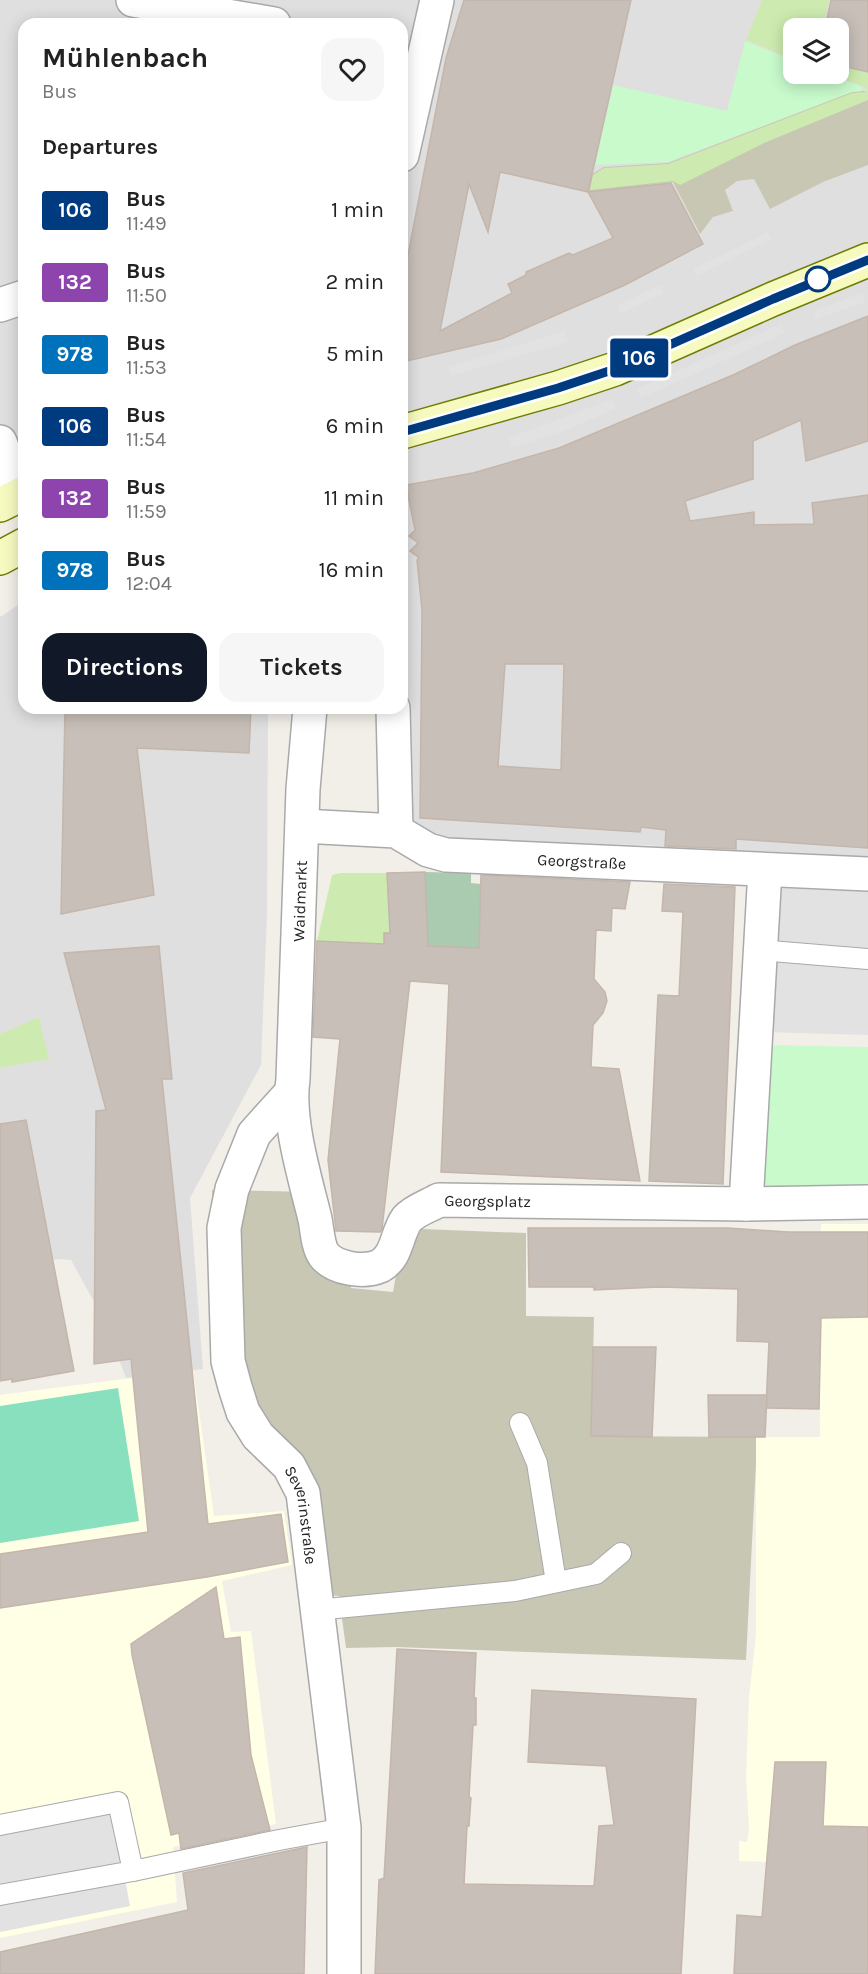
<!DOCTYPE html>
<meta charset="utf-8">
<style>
:root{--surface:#fff;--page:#f6f6f6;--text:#222;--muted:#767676;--accent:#111827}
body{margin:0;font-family:Karla,sans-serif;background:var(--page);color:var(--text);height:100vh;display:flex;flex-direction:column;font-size:22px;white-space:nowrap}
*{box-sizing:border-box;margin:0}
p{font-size:20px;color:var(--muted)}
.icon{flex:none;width:33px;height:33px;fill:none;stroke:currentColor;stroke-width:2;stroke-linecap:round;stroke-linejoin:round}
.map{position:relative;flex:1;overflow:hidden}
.details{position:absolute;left:18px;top:18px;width:390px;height:696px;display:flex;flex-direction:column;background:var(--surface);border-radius:18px;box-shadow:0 3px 15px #0003}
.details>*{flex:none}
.badge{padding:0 12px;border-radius:4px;font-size:21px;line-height:39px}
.controls{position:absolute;left:783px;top:18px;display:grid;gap:12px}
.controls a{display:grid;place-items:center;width:66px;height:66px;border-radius:12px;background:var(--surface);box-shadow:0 3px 15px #0003;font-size:30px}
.map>.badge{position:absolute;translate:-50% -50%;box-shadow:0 0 0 3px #fff}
h2{padding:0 24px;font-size:22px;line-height:54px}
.round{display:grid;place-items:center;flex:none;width:63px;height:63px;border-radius:18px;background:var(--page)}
.overview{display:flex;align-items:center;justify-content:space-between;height:102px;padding:0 24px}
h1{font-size:28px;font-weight:700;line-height:45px}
.action{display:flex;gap:12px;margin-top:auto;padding:12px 24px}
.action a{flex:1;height:69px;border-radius:18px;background:var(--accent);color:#fff;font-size:24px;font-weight:700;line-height:69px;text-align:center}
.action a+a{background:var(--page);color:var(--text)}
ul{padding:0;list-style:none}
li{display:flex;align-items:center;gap:18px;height:72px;padding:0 24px}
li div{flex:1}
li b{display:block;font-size:22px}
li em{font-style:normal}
li .badge{min-width:66px;font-weight:700;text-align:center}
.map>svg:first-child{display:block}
</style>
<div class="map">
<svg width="868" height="1974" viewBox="0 0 868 1974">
<rect width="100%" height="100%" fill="#f2efe9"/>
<g fill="#e0dfdf" fill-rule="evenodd">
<path d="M0,0H868V857L644,845L437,840L406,819L404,509L402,507V24H24V443L0,455ZM794,28H838V74H794Z"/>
<polygon points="24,601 24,708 268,708 267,913 261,1065 190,1198 203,1369 126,1378 104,1320 71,1260 60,1259 28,1263 0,1249 0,617"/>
</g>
<g fill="#ffffe5">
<polygon points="821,1224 868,1224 868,1974 797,1863 739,1861 739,1841 747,1842 749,1829 746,1776 749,1697 756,1635 756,1437 820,1437 819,1318"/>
<polygon points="193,1370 214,1516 284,1511 292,1565 222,1581 231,1632 251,1631 276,1824 173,1847 177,1902 0,1938 0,1395"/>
</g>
<g fill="#c7c7b4">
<polygon points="863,91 868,92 868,165 823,182 770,209 754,179 737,181 725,190 733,211 713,217 700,234 673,182 588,192 592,174 604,167 668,163 852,92"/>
<polygon points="212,1190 313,1192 319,1252 352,1251 351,1288 393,1292 396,1275 422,1229 526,1233 526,1316 594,1317 591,1436 756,1437 756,1464 746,1660 396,1647 346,1648 339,1596 315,1594 306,1469 224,1377"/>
</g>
<g fill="#cdebb0">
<polygon points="762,0 829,0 822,28 794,28 793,59 746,40"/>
<polygon points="839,55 859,70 868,72 868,100 764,143 680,185 673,181 590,190 593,175 604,168 668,164 852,93 866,92 867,88 831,74 838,74"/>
<polygon points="341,873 387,873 390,933 384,933 384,944 317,941 332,875"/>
<polygon points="39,1017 49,1059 0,1068 0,1034"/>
</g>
<polygon fill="#aacbaf" points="425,872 471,873 471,883 481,884 479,948 428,946"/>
<g fill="#c8facc">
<polygon points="745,41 793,60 794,74 828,74 862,87 861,91 852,92 668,162 595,165 613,85 727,111"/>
<polygon points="765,1045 868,1047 868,1201 758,1204"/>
</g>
<polygon fill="#88e0be" points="118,1388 139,1521 0,1543 0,1406"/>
<g fill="#e2e2e2">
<polygon points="768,232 772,239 697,276 693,269"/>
<polygon points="660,285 664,293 621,314 617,306"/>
<polygon points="862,293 865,302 816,319 814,311"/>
<polygon points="781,324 785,333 641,398 637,389"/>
<polygon points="565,331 568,342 450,376 448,367"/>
<polygon points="613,399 617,408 564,431 512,448 509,438"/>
<polygon points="774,888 868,892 868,1035 765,1032"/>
<polygon points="112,1810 130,1906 0,1932 0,1832"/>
</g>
<g fill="#c7bfb8" stroke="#c4b6ab" stroke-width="1.5" fill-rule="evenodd">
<path d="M464,0H631L588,192L671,183L703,244L625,285L501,339L402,362V286L446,58ZM500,172L588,192L613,238L573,255L569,253L526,272V275L508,284L512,293L440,331L469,184L488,232Z"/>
<polygon points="831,0 868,0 868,72 838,65 838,28 825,28"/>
<path d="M868,316V441L806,461L801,420L753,441V479L685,501L690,521L754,512V525L814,524L812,503L868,495V848L736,839V849L665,846L666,830L641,827L640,832L420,818L422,610L417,560L419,558L410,551L418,543L409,536L415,530L406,485L473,473L559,448L733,375L795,345ZM505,664H564L561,770L498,766Z"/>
<polygon points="65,708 251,708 249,753 137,748 154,895 61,914"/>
<polygon points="425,872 428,946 479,948 481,875 630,882 625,909 612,908 611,931 596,930 594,979 605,992 607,1001 603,1013 593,1025 591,1067 619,1069 640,1181 441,1172 449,984 410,981 382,1229 380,1232 336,1231 328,1160 340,1039 313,1037 317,941 384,944 384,933 390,933 387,873"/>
<polygon points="664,884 735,887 723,1184 649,1181 658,995 679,996 682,934 683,912 662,911"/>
<polygon points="159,946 172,1079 162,1079 208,1524 281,1514 288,1562 207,1577 0,1608 0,1554 148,1532 131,1359 94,1364 96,1111 106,1110 64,953"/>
<polygon points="26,1120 74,1371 12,1382 12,1379 0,1381 0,1124"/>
<polygon points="528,1228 728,1228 788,1232 868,1232 868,1317 821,1318 819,1409 766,1408 769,1342 737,1341 738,1289 658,1287 594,1290 594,1287 529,1287"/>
<polygon points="593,1347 656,1347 652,1437 591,1436"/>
<polygon points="708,1395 767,1395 765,1437 709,1437"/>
<polygon points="216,1587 224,1639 240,1637 251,1755 270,1830 181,1849 179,1833 171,1835 132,1655 131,1644"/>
<polygon points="397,1649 476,1653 474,1698 476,1698 476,1725 473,1725 469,1797 471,1798 469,1826 467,1826 464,1884 594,1886 599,1826 614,1825 606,1766 528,1762 532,1690 696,1699 681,1974 375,1974 379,1880 384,1878"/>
<polygon points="775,1762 826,1762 823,1826 868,1827 868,1974 734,1974 737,1915 762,1917"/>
<polygon points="307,1847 304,1974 0,1974 0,1952 188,1910 183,1873"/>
</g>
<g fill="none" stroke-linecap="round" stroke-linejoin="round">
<defs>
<g id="service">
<polyline points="760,950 868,959"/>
<polyline points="520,1423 537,1463 556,1582"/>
<polyline points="316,1610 515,1591 596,1574 621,1553"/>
<polyline points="0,1825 118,1802 133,1871 279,1840 344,1828"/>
<polyline points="0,1895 133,1871"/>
</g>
<g id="minor">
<polyline points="133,0 274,24"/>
<polyline points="402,155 437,0"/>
<polyline points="0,305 24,297"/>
<polyline points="0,442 20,494"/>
<path id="s1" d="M310,708L303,789L293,1079C287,1120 305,1178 315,1219C317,1229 318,1247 324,1255C335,1269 364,1273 380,1266C398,1256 396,1234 407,1219C415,1210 429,1206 439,1200L746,1204"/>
<polyline points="393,708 396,831"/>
<path id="s2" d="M302,826L396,831L428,850L446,855L868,874"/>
<polyline points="765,870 746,1204 868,1202"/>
<path id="s3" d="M290,1094L254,1134L232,1189L224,1228L228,1361L235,1387L243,1412L258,1436L289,1466L303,1493L344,1828V1974"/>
</g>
<g id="secondary">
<polyline points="402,432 558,388 615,369 773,299 868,260"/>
<polyline points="0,505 24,493"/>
<polyline points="0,558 24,545"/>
</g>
</defs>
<use href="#service" stroke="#a9a9a9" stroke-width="22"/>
<use href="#minor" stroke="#a9a9a9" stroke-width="36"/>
<use href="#secondary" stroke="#707d05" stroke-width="36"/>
<use href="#service" stroke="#fff" stroke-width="20"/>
<use href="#minor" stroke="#fff" stroke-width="33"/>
<use href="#secondary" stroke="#f7fabf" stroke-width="33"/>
</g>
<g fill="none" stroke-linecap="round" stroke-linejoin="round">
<defs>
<polyline id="line" points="402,432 558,388 615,369 773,299 868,260"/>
</defs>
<use href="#line" stroke="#fff" stroke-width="14"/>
<use href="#line" stroke="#003b80" stroke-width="9"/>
</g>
<circle fill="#fff" stroke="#003b80" stroke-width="3" cx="818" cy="279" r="12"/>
<g text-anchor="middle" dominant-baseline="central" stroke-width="6" stroke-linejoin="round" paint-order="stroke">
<g font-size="16" fill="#222" stroke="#fff">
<text stroke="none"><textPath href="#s2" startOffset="286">Georgstraße</textPath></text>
<text transform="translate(300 901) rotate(-88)">Waidmarkt</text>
<text stroke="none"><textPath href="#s1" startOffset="753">Georgsplatz</textPath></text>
<text stroke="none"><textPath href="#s3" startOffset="462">Severinstraße</textPath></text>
</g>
</g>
</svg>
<div class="controls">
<a><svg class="icon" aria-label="layers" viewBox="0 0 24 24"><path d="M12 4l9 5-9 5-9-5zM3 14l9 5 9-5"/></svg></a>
</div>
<b class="badge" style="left:639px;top:358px;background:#003b80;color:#fff">106</b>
<section class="details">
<div class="overview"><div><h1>Mühlenbach</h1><p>Bus</p></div><a class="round"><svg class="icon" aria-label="heart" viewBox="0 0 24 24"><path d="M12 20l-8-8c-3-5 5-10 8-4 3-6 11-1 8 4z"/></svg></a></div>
<h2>Departures</h2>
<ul>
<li><span class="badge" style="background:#003b80;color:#fff">106</span><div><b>Bus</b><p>11:49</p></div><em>1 min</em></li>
<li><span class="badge" style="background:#8e44ad;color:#fff">132</span><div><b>Bus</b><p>11:50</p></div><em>2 min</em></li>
<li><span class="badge" style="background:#0072bc;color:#fff">978</span><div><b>Bus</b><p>11:53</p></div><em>5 min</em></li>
<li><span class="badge" style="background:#003b80;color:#fff">106</span><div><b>Bus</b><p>11:54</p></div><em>6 min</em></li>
<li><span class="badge" style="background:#8e44ad;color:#fff">132</span><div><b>Bus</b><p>11:59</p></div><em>11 min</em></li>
<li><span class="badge" style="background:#0072bc;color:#fff">978</span><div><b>Bus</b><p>12:04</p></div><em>16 min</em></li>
</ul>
<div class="action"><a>Directions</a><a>Tickets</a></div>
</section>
</div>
